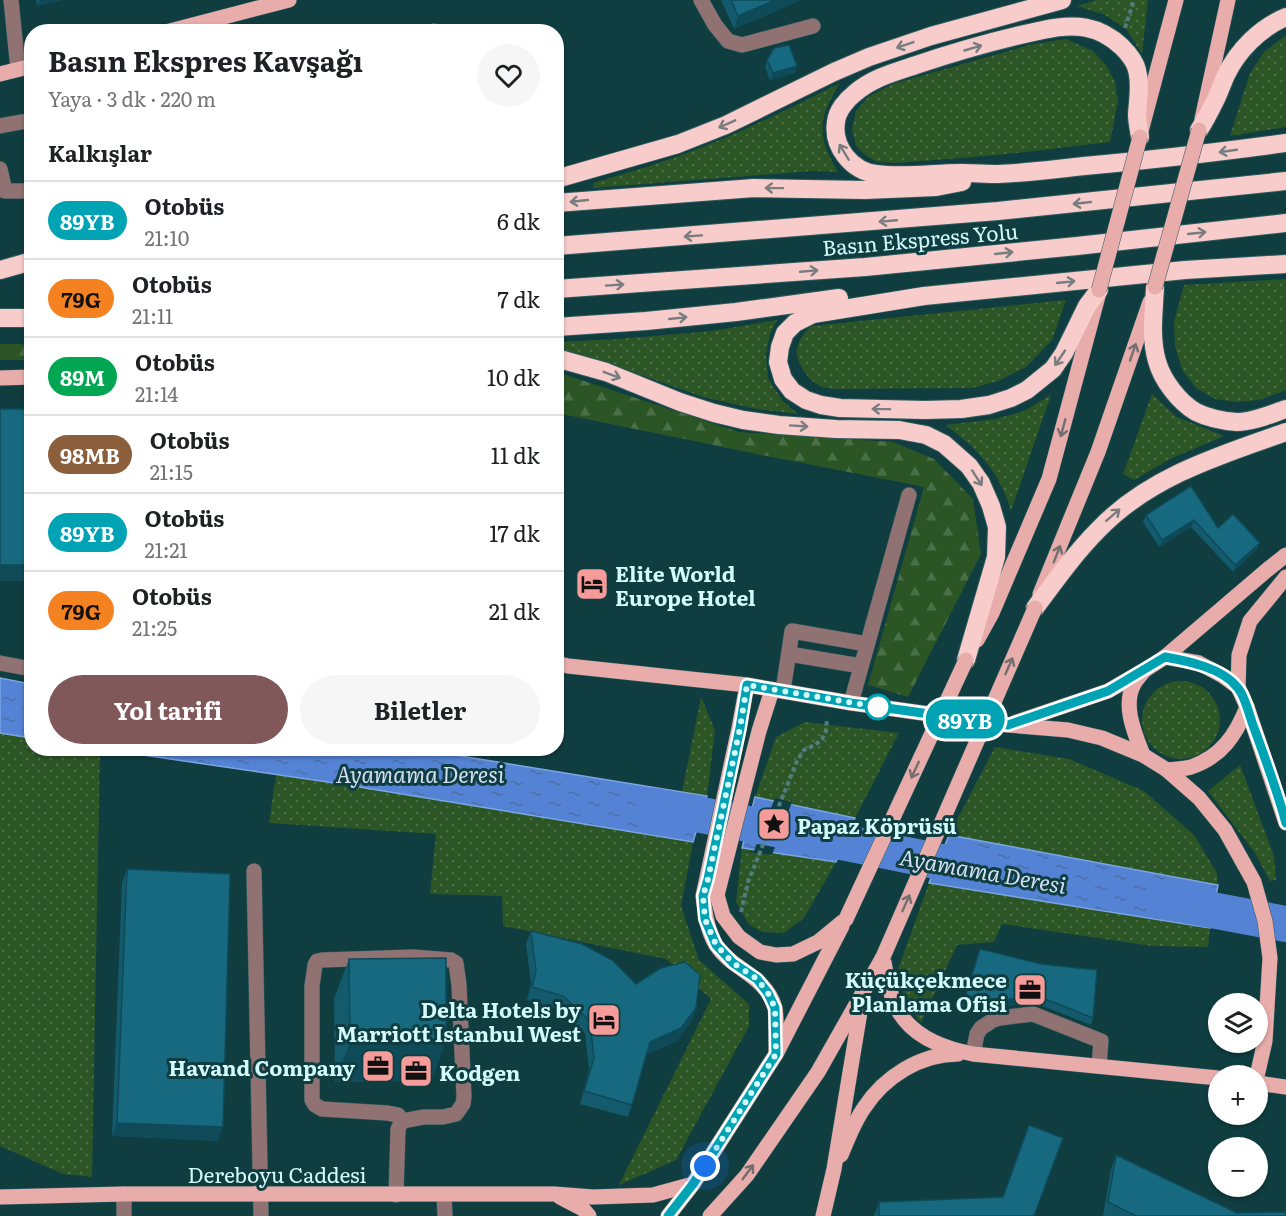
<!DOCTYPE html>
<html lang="tr">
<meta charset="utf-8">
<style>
:root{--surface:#fff;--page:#f6f6f6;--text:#202124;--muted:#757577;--line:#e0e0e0;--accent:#805859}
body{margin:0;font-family:Literata,serif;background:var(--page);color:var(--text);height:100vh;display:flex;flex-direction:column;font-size:22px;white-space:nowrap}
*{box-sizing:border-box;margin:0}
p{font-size:20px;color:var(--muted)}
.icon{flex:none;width:33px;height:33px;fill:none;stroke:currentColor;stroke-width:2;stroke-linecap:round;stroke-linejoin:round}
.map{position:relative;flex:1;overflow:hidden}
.drawer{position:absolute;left:24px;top:24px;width:540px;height:732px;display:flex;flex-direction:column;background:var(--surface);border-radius:24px;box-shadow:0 2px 4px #0004}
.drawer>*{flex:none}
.badge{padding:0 12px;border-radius:20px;font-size:21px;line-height:39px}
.tools{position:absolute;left:1208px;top:993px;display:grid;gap:12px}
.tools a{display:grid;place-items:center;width:60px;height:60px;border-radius:50%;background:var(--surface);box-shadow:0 2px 4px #0004;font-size:30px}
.you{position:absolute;width:30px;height:30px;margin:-15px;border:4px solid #fff;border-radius:50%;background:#1a73e8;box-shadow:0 0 0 9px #1a73e833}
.map>.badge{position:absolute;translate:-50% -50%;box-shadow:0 0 0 3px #fff}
h2{padding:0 24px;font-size:22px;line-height:54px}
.round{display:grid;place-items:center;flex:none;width:63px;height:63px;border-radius:32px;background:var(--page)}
.head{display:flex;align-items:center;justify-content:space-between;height:102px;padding:0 24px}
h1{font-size:28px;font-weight:700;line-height:45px}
.primary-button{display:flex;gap:12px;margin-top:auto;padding:12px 24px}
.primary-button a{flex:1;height:69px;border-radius:36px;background:var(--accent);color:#fff;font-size:24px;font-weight:700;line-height:69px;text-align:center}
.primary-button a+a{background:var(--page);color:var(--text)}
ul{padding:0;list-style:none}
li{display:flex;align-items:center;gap:18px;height:78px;padding:0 24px;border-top:2px solid var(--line)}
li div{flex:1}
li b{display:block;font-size:22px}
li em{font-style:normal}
li .badge{min-width:66px;font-weight:700;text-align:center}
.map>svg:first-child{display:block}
</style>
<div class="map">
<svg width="1286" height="1216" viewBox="0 0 1286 1216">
<defs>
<pattern id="grass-dots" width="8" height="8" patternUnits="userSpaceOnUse" patternTransform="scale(1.5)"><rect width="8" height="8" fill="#2c5526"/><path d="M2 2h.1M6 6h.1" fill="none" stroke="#4a6e46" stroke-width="1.8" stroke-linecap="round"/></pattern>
<pattern id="forest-firs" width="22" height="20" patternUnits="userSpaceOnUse" patternTransform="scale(1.5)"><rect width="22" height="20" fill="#2c5526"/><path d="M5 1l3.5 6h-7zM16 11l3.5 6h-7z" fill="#4a6e46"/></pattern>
<pattern id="water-ripples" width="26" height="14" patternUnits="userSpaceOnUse" patternTransform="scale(1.5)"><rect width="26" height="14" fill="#5483d6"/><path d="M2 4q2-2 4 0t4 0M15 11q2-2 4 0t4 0" fill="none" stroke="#4d6fa6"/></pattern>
</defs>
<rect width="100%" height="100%" fill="#0f3d40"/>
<g fill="url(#grass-dots)">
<polygon points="1097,0 1148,0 1142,54 1126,29 1105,15 1077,6"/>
<polygon points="1286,35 1286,127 1230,136 1250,73 1264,52"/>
<polygon points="1066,39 1093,51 1106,65 1115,82 1118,101 1110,142 998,155 897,163 877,162 865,155 856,146 852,129 856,111 868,97 892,84 1029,45"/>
<path d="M840,83C818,119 816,134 838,172L813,171L593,188V183C630,172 667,161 703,147C750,128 795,106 840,83Z"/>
<polygon points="1286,279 1286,390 1259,400 1237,402 1215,399 1196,388 1183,371 1175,347 1174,321 1184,285"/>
<path d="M1066,300L1052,340L1026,367L998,381L972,388L837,389C833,389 827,388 823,387C810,383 796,364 797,350C798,340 805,332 811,326Z"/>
<polygon points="777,320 770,334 766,354 768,378 782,400 798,414 756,409 703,397 610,364 557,348 557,342 617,339 712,331"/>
<polygon points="1152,394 1177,417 1224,436 1170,459 1134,480 1123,474"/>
<path d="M1051,395L1011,511C1000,472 977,448 945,425L995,419L1024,411Z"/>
<circle cx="1181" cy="720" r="39"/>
<polygon points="701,697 715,730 707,796 682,792"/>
<polygon points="805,722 899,733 855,818 755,797 776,737"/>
<polygon points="0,733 31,738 32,748 100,749 92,1177 63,1174 0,1146"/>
<polygon points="995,747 1069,759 1144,791 1194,835 1217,873 1218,885 949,835"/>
<polygon points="1240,765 1274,856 1276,880 1270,881 1255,853 1208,791"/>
<polygon points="276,775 341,784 693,842 681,906 699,960 749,1004 749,1026 676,1160 619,1185 711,999 666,959 503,926 502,896 430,894 436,834 269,823"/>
<polygon points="742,848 836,862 804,918 784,933 763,932 749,925 736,902"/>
<polygon points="929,883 1210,928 1208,947 1152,946 1002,924 994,942 957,945 921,1023 907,1005 897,972"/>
</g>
<g fill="url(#forest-firs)">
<rect x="0" y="344" width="31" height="16"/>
<polygon points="557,372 739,432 893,442 934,459 973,499 981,554 908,697 868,685 924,487 757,454 557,413"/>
</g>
<g fill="url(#water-ripples)" stroke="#7aa7e2" stroke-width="1.5">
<polygon points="0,678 31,684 31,738 0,733"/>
<polygon points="102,749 418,749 707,796 693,842 341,784"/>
<polygon points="755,797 855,818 836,862 742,848"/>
<polygon points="949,835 1218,885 1210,928 929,883"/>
</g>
<polygon fill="#0f3d40" points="775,798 792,802 772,855 746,852 754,851"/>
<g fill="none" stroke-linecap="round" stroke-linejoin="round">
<g stroke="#5483d6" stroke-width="36">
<polyline points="654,806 807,835 986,871"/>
<polyline points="1164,901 1286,924"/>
</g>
<defs>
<g id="minor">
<polyline points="11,0 18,69"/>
<polyline points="701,0 715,25 728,41 742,45 813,26"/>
<polyline points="432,32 434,31"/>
<polyline points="0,126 32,120"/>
<polyline points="0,169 5,191 32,191"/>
<polyline points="789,654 861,666"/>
<polyline points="0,663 32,669"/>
<polyline points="783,691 792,631 867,644"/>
<polyline points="851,703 909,495"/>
<polyline points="254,871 261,1216"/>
<polygon points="413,957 451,960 456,963 459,985 464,1097 463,1104 456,1114 443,1117 424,1117 402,1121 398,1115 387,1113 322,1109 315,1105 312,1100 312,986 315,965 317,961 322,960"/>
<polyline points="973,1054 977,1034 981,1028 993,1020 1000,1018 1033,1014 1101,1041 1099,1066"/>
<polyline points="124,1194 124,1216"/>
<polyline points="396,1195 398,1129 402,1121"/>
<polyline points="444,1195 445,1216"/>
</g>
<g id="major">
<polyline points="166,32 289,0"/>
<polyline points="0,74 32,66"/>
<polyline points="1202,119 1228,0"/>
<polyline points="1141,131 1176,0"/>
<polyline points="0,378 32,377"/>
<polyline points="1040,594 1098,452 1150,302"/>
<polyline points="977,640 992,613 1049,479 1098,296"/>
<polyline points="1165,657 1199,663 1223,676 1238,687 1247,707 1286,823"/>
<polyline points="556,663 568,666 747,685 851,703 1008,725 1068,730 1102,738 1143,755 1167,770 1199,798 1225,830 1254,882 1265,921 1270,958 1265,1041 1257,1076"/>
<path d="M1143,672C1140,676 1136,680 1134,684C1122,705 1135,734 1143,755"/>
<path d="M747,685L739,728L703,896C705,913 707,930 716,945C732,970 766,975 775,1008C777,1018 776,1042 776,1054"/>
<polyline points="1238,687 1239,655 1250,621 1286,577"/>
<polyline points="772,690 759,731 717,895 723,916 739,937 760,952 776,955 793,954 818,942 846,919"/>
<polyline points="1014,723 1108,691 1145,670 1165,657 1267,570 1286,555"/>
<path d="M1167,770C1175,769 1184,769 1191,767C1221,757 1236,735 1247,707"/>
<path d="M883,957C886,972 888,988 894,1002C907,1035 941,1048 973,1054L1218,1078"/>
<polyline points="1257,1083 1286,1087"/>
<path d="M841,1155C848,1139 854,1122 864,1108C884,1077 920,1054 958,1054"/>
<polyline points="0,1197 124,1194 554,1194 593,1197 653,1195 693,1184"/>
<polyline points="560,1197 583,1209 589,1216"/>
<polyline points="668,1216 693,1184 776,1054 842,926"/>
<polyline points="710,1216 747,1175 818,1072 883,957"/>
<polyline points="823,1216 834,1169 861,1006"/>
</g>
<g id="highway">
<path d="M1199,130C1205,121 1210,111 1215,101C1219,93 1222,84 1226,75C1238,50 1260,28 1286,17"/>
<path d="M1140,137C1139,130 1137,122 1137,114C1138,99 1141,85 1137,70C1135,61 1128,53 1122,47C1099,25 1074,23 1043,30C1000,39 958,51 916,65C895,72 872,78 855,93C846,100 837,111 836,122C832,147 852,171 876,174C904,178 933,173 962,173C974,173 986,174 998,174C1026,173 1055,169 1084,166C1151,160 1219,152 1286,143"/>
<polyline points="556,179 678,144 726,125 834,72 869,57 931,36 1062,0"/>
<polyline points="556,203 754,188 865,190 936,187 962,182"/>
<polyline points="556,246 998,211 1286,181"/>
<polyline points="0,270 32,261"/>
<path d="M1155,287C1154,311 1150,338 1157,361C1162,380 1179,402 1196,412C1208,418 1223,421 1237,422C1253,422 1271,414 1286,409"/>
<polyline points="556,289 865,267 1077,246 1286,223"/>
<polyline points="1099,290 1087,306 1064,353 1053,369 1027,390 1011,398 989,405 961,409 925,410 840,408 821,405 806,400 792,391 783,379 778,362 780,347 785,333 795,323 813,314 924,296 1185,270 1286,264"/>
<polyline points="0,318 32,318"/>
<polyline points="556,327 646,321 736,312 839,298"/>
<polyline points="556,358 606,372 680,402 714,413 743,420 779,425 836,429 899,430 926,435 944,444 969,466 981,483 991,506 997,527 996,557 966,660"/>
<path d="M1035,608C1055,581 1075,553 1099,529C1149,477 1220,455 1286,432"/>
</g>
</defs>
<use href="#minor" stroke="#2e5b5e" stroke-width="16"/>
<use href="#major" stroke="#2e5b5e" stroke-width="16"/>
<use href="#highway" stroke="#2e5b5e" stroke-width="20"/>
<g stroke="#527d80" stroke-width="4" stroke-dasharray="4.5 3" stroke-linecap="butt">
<polyline points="1125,28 1134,0"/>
<polyline points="741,912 748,882 797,761 804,750 815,745 822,739 826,731 827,718"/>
</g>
<use href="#minor" stroke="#8f7271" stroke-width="15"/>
<use href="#major" stroke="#e8adab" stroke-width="15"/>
<use href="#highway" stroke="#f8cccb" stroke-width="18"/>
<defs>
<g id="major-bridge">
<polyline points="1155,287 1199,130"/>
<polyline points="1099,290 1140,137"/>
<polyline points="846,919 966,660"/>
<polyline points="883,957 1035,608"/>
</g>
</defs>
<use href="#major-bridge" stroke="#2e5b5e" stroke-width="16" stroke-linecap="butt"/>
<use href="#major-bridge" stroke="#e8adab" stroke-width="15"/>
</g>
<g fill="#135a6d">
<polygon points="36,0 61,0 37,6"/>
<polygon points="721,0 801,0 734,29"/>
<polygon points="767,60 797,66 795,73 770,80 765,67"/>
<polygon points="32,121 32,152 28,131"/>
<polygon points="1191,486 1218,528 1257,549 1233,572 1191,527 1159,547 1143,522 1146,515"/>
<polygon points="127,869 218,1141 112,1136 122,883"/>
<polygon points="531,931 636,984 696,1008 692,1020 677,1041 647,1054 632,1105 628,1117 580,1104 589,1070 585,1033 558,1009 527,1000 531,984 526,944"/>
<polygon points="980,949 1093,1018 1091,1025 1035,1003 961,1011"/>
<polygon points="349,959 432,1081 335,1082 334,999"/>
<polygon points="1116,1155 1237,1213 1286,1216 1104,1216 1103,1215 1111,1169"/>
<polygon points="879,1202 1034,1216 874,1216"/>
</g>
<g fill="#0f4a59">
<polygon points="40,0 61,0 37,6"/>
<polygon points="775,0 801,0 734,29 738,16"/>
<polygon points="797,66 795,73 770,80 773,73"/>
<polygon points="1194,520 1191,527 1159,547 1162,540"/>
<polygon points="1260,543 1257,549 1233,572 1235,565"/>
<rect x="0" y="565" width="32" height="16"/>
<polygon points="1038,996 1035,1003 961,1011 963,1004"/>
<polygon points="696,1008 692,1020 677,1041 645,1055 650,1042"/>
<polygon points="446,1041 432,1081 335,1082 350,1042"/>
<polygon points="117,1123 223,1127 218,1141 112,1136"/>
</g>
<g fill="#16697f" stroke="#0f4a59" stroke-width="1.5">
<polygon points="731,0 775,0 738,16"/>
<polygon points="428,25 430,32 400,32"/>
<polygon points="789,45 797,66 773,73 767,60 774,48"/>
<rect x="0" y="409" width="32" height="156"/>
<polygon points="1191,486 1218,528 1233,514 1260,543 1235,565 1194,520 1162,540 1146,515"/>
<polygon points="127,869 230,874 223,1127 117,1123"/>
<polygon points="531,931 582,944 612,960 636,984 661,968 685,962 700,975 696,1008 681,1028 650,1042 632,1105 584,1091 594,1058 590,1021 563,996 532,987 536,971"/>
<polygon points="980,949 1041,964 1097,970 1093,1018 1038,996 963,1004"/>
<polygon points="446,958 446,1041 350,1042 349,959"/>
<polygon points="1029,1125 1063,1138 1034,1216 879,1216 879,1202 1003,1197"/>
<polygon points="1116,1155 1237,1213 1286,1212 1286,1216 1136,1216 1108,1202"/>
</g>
<defs><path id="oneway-shaft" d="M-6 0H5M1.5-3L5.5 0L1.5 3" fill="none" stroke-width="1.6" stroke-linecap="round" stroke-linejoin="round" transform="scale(1.5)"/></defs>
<g stroke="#787d7f">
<use href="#oneway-shaft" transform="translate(905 45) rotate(161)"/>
<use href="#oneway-shaft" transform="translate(973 48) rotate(-16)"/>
<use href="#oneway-shaft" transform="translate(727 124) rotate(156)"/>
<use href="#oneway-shaft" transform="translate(1228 151) rotate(172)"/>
<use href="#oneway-shaft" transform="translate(844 152) rotate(-121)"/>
<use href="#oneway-shaft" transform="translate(774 188) rotate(-179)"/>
<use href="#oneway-shaft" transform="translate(579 201) rotate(174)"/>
<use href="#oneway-shaft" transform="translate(1082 203) rotate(174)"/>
<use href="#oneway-shaft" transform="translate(888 221) rotate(175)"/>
<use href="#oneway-shaft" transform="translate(1197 233) rotate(-6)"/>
<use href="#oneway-shaft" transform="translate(693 236) rotate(176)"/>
<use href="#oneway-shaft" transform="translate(1004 253) rotate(-6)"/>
<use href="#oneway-shaft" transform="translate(809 271) rotate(-5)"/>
<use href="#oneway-shaft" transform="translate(1066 282) rotate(-6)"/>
<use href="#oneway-shaft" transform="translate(615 285) rotate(-4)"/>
<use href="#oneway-shaft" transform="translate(678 318) rotate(-6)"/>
<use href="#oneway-shaft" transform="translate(1060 358) rotate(124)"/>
<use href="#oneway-shaft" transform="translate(612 375) rotate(21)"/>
<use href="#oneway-shaft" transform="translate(881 409) rotate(-179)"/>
<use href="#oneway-shaft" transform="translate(799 426) rotate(4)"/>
<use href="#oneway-shaft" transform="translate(977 478) rotate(57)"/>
<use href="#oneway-shaft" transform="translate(1113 515) rotate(-41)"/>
</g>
<g stroke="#716f70">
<use href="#oneway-shaft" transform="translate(1133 352) rotate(-71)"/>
<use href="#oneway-shaft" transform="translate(1063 428) rotate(105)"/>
<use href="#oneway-shaft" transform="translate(1057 554) rotate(-68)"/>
<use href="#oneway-shaft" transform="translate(1009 666) rotate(-66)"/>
<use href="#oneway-shaft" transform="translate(915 770) rotate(115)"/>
<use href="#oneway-shaft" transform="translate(906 903) rotate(-66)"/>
<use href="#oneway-shaft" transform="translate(748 1172) rotate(-53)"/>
</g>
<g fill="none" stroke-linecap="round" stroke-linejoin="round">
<defs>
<path id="line" d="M668,1216L693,1184L776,1054L775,1008L768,993L757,979L733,963L716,945L705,919L703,896L708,879L740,728L747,685L851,703L1008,725L1108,691L1165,657C1188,661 1222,668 1237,687C1245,695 1249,715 1253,725C1265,758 1277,790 1286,823"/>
</defs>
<use href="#line" stroke="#fff" stroke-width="14"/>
<use href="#line" stroke="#00a3b4" stroke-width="9"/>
<polyline stroke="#d3fafd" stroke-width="6" stroke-dasharray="0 10.8" points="705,1166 776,1054 775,1008 768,993 757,979 733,963 716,945 705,919 703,896 708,879 740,728 747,685 878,707"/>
</g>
<defs>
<symbol id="hotel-square" viewBox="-11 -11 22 22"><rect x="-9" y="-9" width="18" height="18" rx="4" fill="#f59b99" stroke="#0f3d40"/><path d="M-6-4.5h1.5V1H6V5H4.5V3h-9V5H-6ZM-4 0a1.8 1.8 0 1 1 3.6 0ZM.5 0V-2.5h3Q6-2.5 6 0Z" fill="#111"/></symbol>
<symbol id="sight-square" viewBox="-11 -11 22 22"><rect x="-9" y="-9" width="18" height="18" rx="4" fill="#f59b99" stroke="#0f3d40"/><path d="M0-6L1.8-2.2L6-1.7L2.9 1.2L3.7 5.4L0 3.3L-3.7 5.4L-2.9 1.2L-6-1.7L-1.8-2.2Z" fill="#111"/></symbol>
<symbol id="office-square" viewBox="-11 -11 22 22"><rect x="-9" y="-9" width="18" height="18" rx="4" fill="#f59b99" stroke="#0f3d40"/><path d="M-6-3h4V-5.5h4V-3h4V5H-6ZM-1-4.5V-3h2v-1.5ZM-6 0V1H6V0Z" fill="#111"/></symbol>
</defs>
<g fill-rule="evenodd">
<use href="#hotel-square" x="573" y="565" width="38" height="38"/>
<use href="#sight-square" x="755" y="805" width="38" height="38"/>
<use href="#office-square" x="1011" y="971" width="38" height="38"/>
<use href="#hotel-square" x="585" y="1001" width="38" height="38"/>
<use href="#office-square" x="359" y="1047" width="38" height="38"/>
<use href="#office-square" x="397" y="1052" width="38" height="38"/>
</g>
<circle fill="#fff" stroke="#00a3b4" stroke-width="3" cx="878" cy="707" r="12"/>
<g text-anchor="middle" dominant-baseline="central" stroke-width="6" stroke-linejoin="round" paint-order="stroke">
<g font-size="21" fill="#d3fafd" stroke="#0f3d40">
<text transform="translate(920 238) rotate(-5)">Basın Ekspress Yolu</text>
<text x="277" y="1173">Dereboyu Caddesi</text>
</g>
<g font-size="21" font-weight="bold" fill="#d3fafd" stroke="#0f3d40" text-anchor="start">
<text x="615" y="572">Elite World<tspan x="615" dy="24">Europe Hotel</tspan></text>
<text x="797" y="824">Papaz Köprüsü</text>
<text x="1007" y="978" text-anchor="end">Küçükçekmece<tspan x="1007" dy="24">Planlama Ofisi</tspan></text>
<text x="581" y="1008" text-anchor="end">Delta Hotels by<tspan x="581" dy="24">Marriott Istanbul West</tspan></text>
<text x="355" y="1066" text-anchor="end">Havand Company</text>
<text x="439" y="1071">Kodgen</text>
</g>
<g font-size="22" font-style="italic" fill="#d2dff5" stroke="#0f3d40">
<text x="420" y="773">Ayamama Deresi</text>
<text transform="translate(983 870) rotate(10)">Ayamama Deresi</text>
</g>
</g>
</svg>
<div class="tools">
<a><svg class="icon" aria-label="layers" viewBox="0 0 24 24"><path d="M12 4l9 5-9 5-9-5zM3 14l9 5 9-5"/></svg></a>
<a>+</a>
<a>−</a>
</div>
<div class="you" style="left:705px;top:1166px"></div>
<b class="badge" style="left:965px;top:719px;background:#00a3b4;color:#fff">89YB</b>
<section class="drawer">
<div class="head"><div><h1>Basın Ekspres Kavşağı</h1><p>Yaya · 3 dk · 220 m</p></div><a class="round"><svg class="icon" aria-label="heart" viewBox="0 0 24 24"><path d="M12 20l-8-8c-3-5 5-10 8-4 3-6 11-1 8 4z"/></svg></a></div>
<h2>Kalkışlar</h2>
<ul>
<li><span class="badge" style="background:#00a3b4;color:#fff">89YB</span><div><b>Otobüs</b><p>21:10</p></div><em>6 dk</em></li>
<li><span class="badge" style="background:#f58220;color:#111">79G</span><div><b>Otobüs</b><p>21:11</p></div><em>7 dk</em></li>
<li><span class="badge" style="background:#00a651;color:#fff">89M</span><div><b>Otobüs</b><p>21:14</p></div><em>10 dk</em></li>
<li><span class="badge" style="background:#8b5e3c;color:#fff">98MB</span><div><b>Otobüs</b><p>21:15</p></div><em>11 dk</em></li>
<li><span class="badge" style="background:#00a3b4;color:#fff">89YB</span><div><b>Otobüs</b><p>21:21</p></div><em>17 dk</em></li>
<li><span class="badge" style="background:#f58220;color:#111">79G</span><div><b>Otobüs</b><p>21:25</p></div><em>21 dk</em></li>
</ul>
<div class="primary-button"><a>Yol tarifi</a><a>Biletler</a></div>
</section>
</div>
